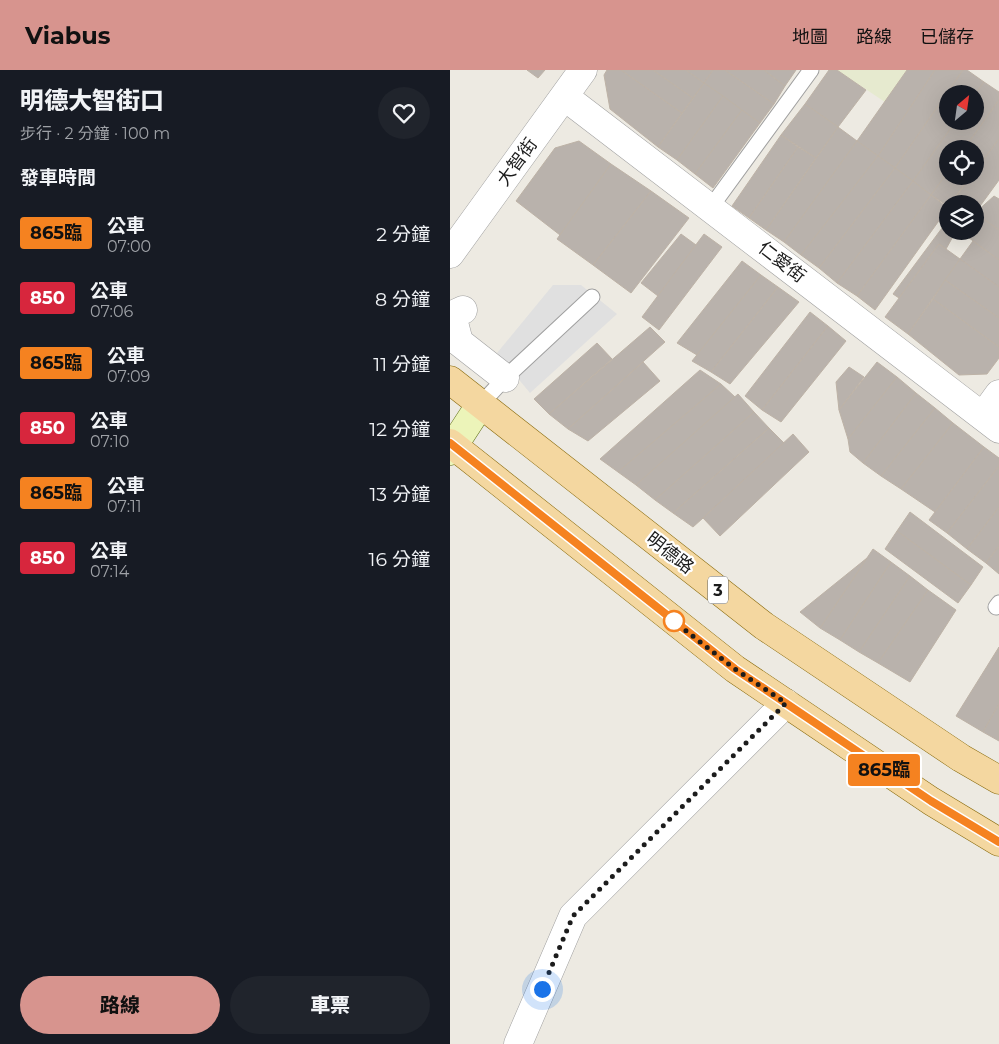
<!DOCTYPE html>
<html lang="zh-TW">
<meta charset="utf-8">
<style>
:root{--surface:#171b24;--page:#20242c;--text:#f1f3f6;--muted:#9ea1a6;--accent:#d7948e}
body{margin:0;font-family:Montserrat,"Noto Sans TC",sans-serif;background:var(--page);color:var(--text);height:100vh;display:flex;flex-direction:column;font-size:19px;white-space:nowrap}
*{box-sizing:border-box;margin:0}
p{font-size:16px;color:var(--muted)}
.icon{flex:none;width:28px;height:28px;fill:none;stroke:currentColor;stroke-width:2;stroke-linecap:round;stroke-linejoin:round}
.map{position:relative;flex:1;overflow:hidden}
.sheet{display:flex;flex-direction:column;background:var(--surface);width:450px}
.sheet>*{flex:none}
.badge{padding:0 10px;border-radius:4px;font-size:18px;line-height:32px}
.needle{width:32px;rotate:29deg}
.tools{position:absolute;left:489px;top:15px;display:grid;gap:10px}
.tools a{display:grid;place-items:center;width:45px;height:45px;border-radius:50%;background:var(--surface);box-shadow:0 5px 20px #0002;font-size:25px}
.you{position:absolute;width:25px;height:25px;margin:-12px;border:4px solid #fff;border-radius:50%;background:#1a73e8;box-shadow:0 0 0 8px #1a73e833}
.map>.badge{position:absolute;translate:-50% -50%;box-shadow:0 0 0 2px #fff}
h2{padding:0 20px;font-size:19px;line-height:45px}
.round{display:grid;place-items:center;flex:none;width:52px;height:52px;border-radius:26px;background:var(--page)}
.headline{display:flex;align-items:center;justify-content:space-between;height:85px;padding:0 20px}
h1{font-size:24px;font-weight:800;line-height:38px}
.cta{display:flex;gap:10px;margin-top:auto;padding:10px 20px}
.cta a{flex:1;height:58px;border-radius:30px;background:var(--accent);color:#111;font-size:20px;font-weight:800;line-height:58px;text-align:center}
.cta a+a{background:var(--page);color:var(--text)}
ul{padding:0;list-style:none}
li{display:flex;align-items:center;gap:15px;height:65px;padding:0 20px}
li div{flex:1}
li b{display:block;font-size:19px}
li em{font-style:normal}
li .badge{min-width:55px;font-weight:700;text-align:center}
header{display:flex;align-items:center;gap:30px;box-sizing:border-box;height:70px;padding:0 25px;background:var(--accent);color:#111}
header strong{font-size:24px}
nav{display:flex;gap:28px;margin-inline-start:auto;font-size:18px}
main{display:flex;flex:1;min-height:0}
.map>svg:first-child{display:block}
</style>
<header>
<strong>Viabus</strong>
<nav><a>地圖</a><a>路線</a><a>已儲存</a></nav>
</header>
<main>
<section class="sheet">
<div class="headline"><div><h1>明德大智街口</h1><p>步行 · 2 分鐘 · 100 m</p></div><a class="round"><svg class="icon" aria-label="heart" viewBox="0 0 24 24"><path d="M12 20l-8-8c-3-5 5-10 8-4 3-6 11-1 8 4z"/></svg></a></div>
<h2>發車時間</h2>
<ul>
<li><span class="badge" style="background:#f58220;color:#111">865臨</span><div><b>公車</b><p>07:00</p></div><em>2 分鐘</em></li>
<li><span class="badge" style="background:#d7263d;color:#fff">850</span><div><b>公車</b><p>07:06</p></div><em>8 分鐘</em></li>
<li><span class="badge" style="background:#f58220;color:#111">865臨</span><div><b>公車</b><p>07:09</p></div><em>11 分鐘</em></li>
<li><span class="badge" style="background:#d7263d;color:#fff">850</span><div><b>公車</b><p>07:10</p></div><em>12 分鐘</em></li>
<li><span class="badge" style="background:#f58220;color:#111">865臨</span><div><b>公車</b><p>07:11</p></div><em>13 分鐘</em></li>
<li><span class="badge" style="background:#d7263d;color:#fff">850</span><div><b>公車</b><p>07:14</p></div><em>16 分鐘</em></li>
</ul>
<div class="cta"><a>路線</a><a>車票</a></div>
</section>
<div class="map">
<svg width="549" height="974" viewBox="0 0 549 974">
<rect width="100%" height="100%" fill="#edeae2"/>
<polygon fill="#e6eacf" points="387,0 457,0 435,32"/>
<polygon fill="#e0e0e0" points="103,215 131,215 167,244 80,323 47,283"/>
<g fill="#b9b2ac" stroke="#bdb2a6">
<polygon points="77,0 95,0 88,8"/>
<polygon points="157,0 171,0 232,43 208,77 160,39 154,5"/>
<polygon points="171,0 203,0 243,28 232,43"/>
<polygon points="203,0 236,0 254,13 243,28"/>
<polygon points="236,0 263,0 254,13"/>
<polygon points="263,0 275,0 324,34 310,53 254,13"/>
<polygon points="275,0 314,0 335,16 324,34"/>
<polygon points="314,0 346,0 335,16"/>
<polygon points="379,0 387,0 416,20 388,57 355,34"/>
<polygon points="457,0 485,0 428,86 407,71"/>
<polygon points="485,0 513,0 445,98 428,86"/>
<polygon points="513,0 517,0 534,12 525,24 498,24 498,51 506,51 463,111 445,98"/>
<polygon points="534,12 549,22 549,30 514,79 498,79 498,102 481,125 463,111 506,51 525,51 525,24"/>
<polygon points="254,13 273,26 227,90 208,77"/>
<polygon points="273,26 292,40 245,104 227,90"/>
<polygon points="549,30 549,69 525,101 525,79 514,79"/>
<polygon points="355,34 388,57 366,88 331,65"/>
<polygon points="292,40 310,53 263,118 245,104"/>
<polygon points="388,57 407,71 334,172 316,160"/>
<polygon points="331,65 348,77 299,148 282,136"/>
<polygon points="549,69 549,110 525,143 525,134 501,134 521,106 525,106 525,101"/>
<polygon points="129,71 161,94 110,165 66,131 105,78"/>
<polygon points="407,71 428,86 351,185 334,172"/>
<polygon points="348,77 366,88 316,160 299,148"/>
<polygon points="428,86 445,98 369,198 351,185"/>
<polygon points="161,94 201,121 143,195 107,169"/>
<polygon points="445,98 463,111 387,213 369,198"/>
<polygon points="498,102 498,106 521,106 498,136 481,125"/>
<polygon points="463,111 481,125 407,226 387,213"/>
<polygon points="201,121 239,148 181,223 143,195"/>
<polygon points="481,125 498,138 425,240 407,226"/>
<polygon points="544,126 549,129 549,160 525,143"/>
<polygon points="525,143 549,160 549,190 511,162 525,161"/>
<polygon points="498,150 498,161 506,161 496,179 489,174 449,228 443,224"/>
<polygon points="231,164 246,175 208,226 191,213"/>
<polygon points="254,164 272,177 209,260 192,247"/>
<polygon points="523,171 549,190 549,217 510,189"/>
<polygon points="489,174 510,189 458,264 435,247"/>
<polygon points="510,189 549,217 549,248 495,210"/>
<polygon points="292,191 311,205 247,285 227,273"/>
<polygon points="311,205 328,217 261,302 242,291"/>
<polygon points="495,210 549,248 549,277 483,229"/>
<polygon points="328,217 349,232 280,314 261,302"/>
<polygon points="483,229 549,277 549,288 537,304 509,305 458,264"/>
<polygon points="360,242 378,256 312,340 295,326"/>
<polygon points="378,256 396,271 331,352 312,340"/>
<polygon points="200,257 215,272 118,359 99,344"/>
<polygon points="147,273 162,289 99,344 84,329"/>
<polygon points="193,292 210,311 138,371 118,359"/>
<polygon points="427,292 447,307 398,369 389,340"/>
<polygon points="399,297 414,307 389,340 386,312"/>
<polygon points="250,300 271,314 168,402 150,389"/>
<polygon points="447,307 466,323 413,393 400,382 398,369"/>
<polygon points="271,314 285,327 186,415 168,402"/>
<polygon points="466,323 485,338 431,406 413,393"/>
<polygon points="288,324 304,342 205,430 186,415"/>
<polygon points="485,338 503,353 451,419 431,406"/>
<polygon points="304,342 319,358 223,443 205,430"/>
<polygon points="503,353 534,377 485,442 451,419"/>
<polygon points="319,358 334,373 253,448 243,457 223,443"/>
<polygon points="343,364 359,382 270,466 253,448"/>
<polygon points="534,377 549,388 549,396 497,463 479,450"/>
<polygon points="549,396 549,437 517,479 497,463"/>
<polygon points="549,437 549,476 536,493 517,479"/>
<polygon points="460,442 533,497 521,515 447,461"/>
<polygon points="447,461 521,515 508,533 435,479"/>
<polygon points="549,476 549,504 536,493"/>
<polygon points="423,479 441,492 390,570 370,558"/>
<polygon points="417,488 370,558 350,542"/>
<polygon points="441,492 460,506 409,582 390,570"/>
<polygon points="460,506 478,520 428,593 409,582"/>
<polygon points="478,520 506,540 460,612 428,593"/>
<polygon points="549,577 549,634 533,662 506,646"/>
<polygon points="549,634 549,671 533,662"/>
</g>
<g fill="none" stroke-linecap="round" stroke-linejoin="round">
<defs>
<g id="lane">
<polyline points="261,137 361,0"/>
<polyline points="30,335 55,308 142,227"/>
<polyline points="546,537 549,533"/>
</g>
<g id="street">
<polyline points="115,27 549,359"/>
<polyline points="0,184 133,0"/>
<polyline points="13,240 2,245 9,272 55,308"/>
<polyline points="533,346 549,324"/>
<polyline points="68,974 123,846 336,633"/>
</g>
<polyline id="secondary" points="0,381 30,335"/>
<g id="primary">
<polyline points="0,310 314,556 511,688 549,710"/>
<polyline points="0,373 285,599 481,731 549,772"/>
</g>
</defs>
<use href="#lane" stroke="#a0a0a0" stroke-width="17"/>
<use href="#street" stroke="#a0a0a0" stroke-width="29"/>
<use href="#secondary" stroke="#57690d" stroke-width="29"/>
<use href="#primary" stroke="#886a0c" stroke-width="29"/>
<use href="#lane" stroke="#fff" stroke-width="15"/>
<use href="#street" stroke="#fff" stroke-width="28"/>
<use href="#secondary" stroke="#ecf4b9" stroke-width="28"/>
<use href="#primary" stroke="#f4d7a0" stroke-width="28"/>
</g>
<g fill="none" stroke-linecap="round" stroke-linejoin="round">
<defs>
<polyline id="line" points="0,373 285,599 481,731 549,772"/>
</defs>
<use href="#line" stroke="#fff" stroke-width="11"/>
<use href="#line" stroke="#f58220" stroke-width="8"/>
<polyline stroke="#1c1c1c" stroke-width="5" stroke-dasharray="0 9" points="92,919 123,846 336,633 285,599 222,550 224,551"/>
</g>
<circle fill="#fff" stroke="#f58220" stroke-width="2.5" cx="224" cy="551" r="10"/>
<g text-anchor="middle" dominant-baseline="central" stroke-width="4.5" stroke-linejoin="round" paint-order="stroke">
<rect fill="#fff" stroke="#606060" stroke-width="1" x="258" y="506.5" width="20" height="27" rx="4"/>
<g font-size="16" font-weight="bold" fill="#1c1c1c">
<text x="268" y="520">3</text>
</g>
<g font-size="18" fill="#1c1c1c" stroke="#fff">
<text transform="translate(67 92) rotate(-54)">大智街</text>
<text transform="translate(332 192) rotate(38)">仁愛街</text>
<text transform="translate(220 483) rotate(38)">明德路</text>
</g>
</g>
</svg>
<div class="tools">
<a><svg class="needle" viewBox="-14 -14 28 28"><path d="M0-13l5 13h-10z" fill="#e53935"/><path d="M0 13l5-13h-10z" fill="#9ea1a6"/></svg></a>
<a><svg class="icon" aria-label="locate" viewBox="0 0 24 24"><circle cx="12" cy="12" r="6"/><path d="M12 2v4M12 18v4M2 12h4M18 12h4"/></svg></a>
<a><svg class="icon" aria-label="layers" viewBox="0 0 24 24"><path d="M12 4l9 5-9 5-9-5zM3 14l9 5 9-5"/></svg></a>
</div>
<div class="you" style="left:92px;top:919px"></div>
<b class="badge" style="left:434px;top:700px;background:#f58220;color:#111">865臨</b>
</div>
</main>
